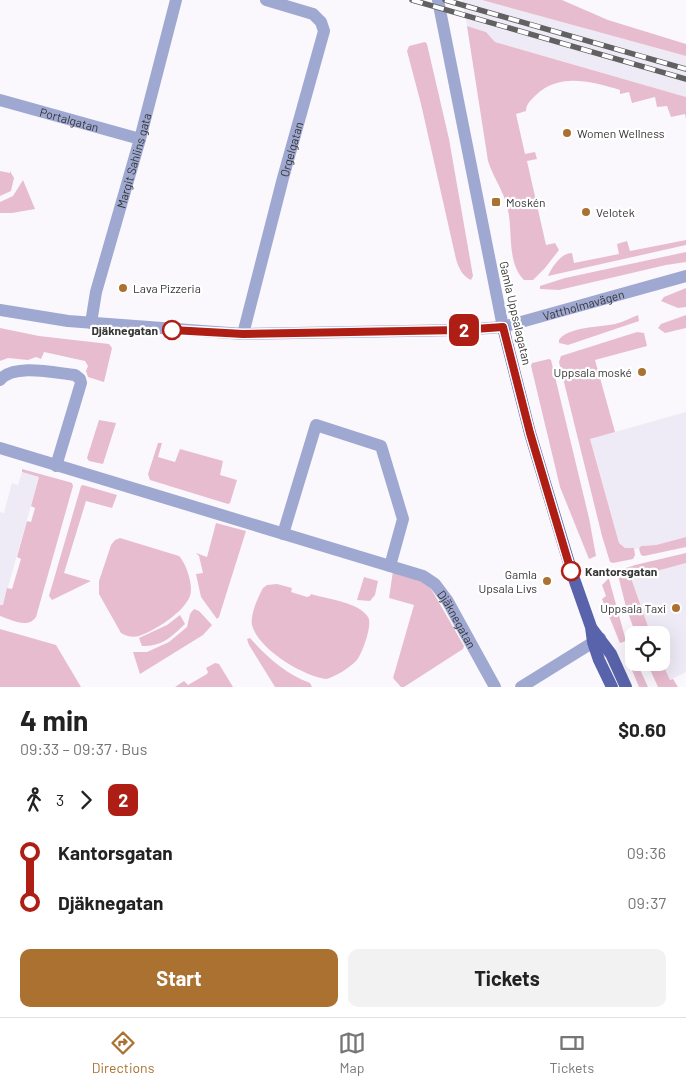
<!DOCTYPE html>
<meta charset="utf-8">
<style>
:root{--surface:#fff;--page:#f2f2f2;--text:#222;--muted:#767676;--line:#e0e0e0;--accent:#ab7131}
body{margin:0;font-family:Barlow,sans-serif;background:var(--page);color:var(--text);height:100vh;display:flex;flex-direction:column;font-size:19px;white-space:nowrap}
*{box-sizing:border-box;margin:0}
p{font-size:16px;color:var(--muted)}
.icon{flex:none;width:28px;height:28px;fill:none;stroke:currentColor;stroke-width:2;stroke-linecap:round;stroke-linejoin:round}
.map{position:relative;height:687px;overflow:hidden}
.sheet{display:flex;flex-direction:column;background:var(--surface);flex:1}
.sheet>*{flex:none}
.badge{padding:0 10px;border-radius:8px;font-size:18px;line-height:32px}
.tools{position:absolute;left:625px;top:626px;display:grid;gap:10px}
.tools a{display:grid;place-items:center;width:45px;height:45px;border-radius:10px;background:var(--surface);box-shadow:0 5px 20px #0002;font-size:25px}
.map>.badge{position:absolute;translate:-50% -50%;box-shadow:0 0 0 2px #fff}
.legs{display:flex;align-items:center;gap:8px;height:55px;padding:0 20px;font-size:16px}
.legs p{margin-inline-start:auto}
.headline{display:flex;align-items:center;justify-content:space-between;height:85px;padding:0 20px}
h1{font-size:28px;font-weight:700;line-height:38px}
.primary-button{display:flex;gap:10px;margin-top:auto;padding:10px 20px}
.primary-button a{flex:1;height:58px;border-radius:10px;background:var(--accent);color:#fff;font-size:20px;font-weight:700;line-height:58px;text-align:center}
.primary-button a+a{background:var(--page);color:var(--text)}
ul{padding:0 20px;list-style:none}
li{display:flex;align-items:center;gap:18px;height:50px;font-size:19px}
li i{display:grid;place-items:center;width:8px;height:100%;margin:0 6px;background:currentColor}
li i::after{content:'';width:12px;height:12px;margin:-6px;border:4px solid;border-radius:50%;background:var(--surface)}
li p{margin-inline-start:auto}
li:first-child i{background:linear-gradient(#0000 50%,currentColor 0)}
li:last-child i{background:linear-gradient(currentColor 50%,#0000 0)}
.tabs{display:flex;justify-content:space-around;align-items:center;height:70px;border-top:1px solid var(--line);background:var(--surface);font-size:14px;color:var(--muted)}
.tabs a{display:grid;justify-items:center;gap:2px}
.tabs .on{color:var(--accent)}
.map>svg:first-child{display:block}
</style>
<div class="map">
<svg width="686" height="687" viewBox="0 0 686 687">
<rect width="100%" height="100%" fill="#faf8fc"/>
<g fill="#efebf6">
<polygon points="462,0 482,0 686,56 686,97 495,42 486,32 467,26"/>
<polygon points="686,412 686,537 656,545 641,546 639,549 625,548 619,543 590,439"/>
<polygon points="22,472 39,477 3,605 0,605 0,512 4,513 12,483 18,485"/>
<polygon points="686,563 686,672 670,680 661,660 661,635 651,635 631,578"/>
</g>
<g fill="#e8bccf">
<polygon points="482,0 562,0 608,20 686,44 686,56"/>
<path d="M467,26L486,32L495,42L686,97V119L685,114L671,117L667,106L657,107L655,97L632,103L629,92L620,94V90L617,89C589,81 559,73 536,95C531,100 526,104 526,111L516,114L525,154L535,152L537,159L527,161L546,245L555,243L559,250L545,268L533,280H524C508,264 512,236 509,216C507,195 494,180 488,161Z"/>
<path d="M425,42L427,44L449,139L473,276L471,280C463,277 458,267 456,259L421,104L407,51L409,46Z"/>
<polygon points="0,171 10,173 10,171 14,178 11,191 0,196"/>
<polygon points="23,180 35,209 12,213 0,213 0,202 13,196"/>
<path d="M686,240V245L548,276C552,267 561,253 572,253L574,263L619,254L617,244L627,241L630,251Z"/>
<polygon points="686,252 686,262 666,265 559,290 540,289 540,286 565,278"/>
<polygon points="686,288 686,307 678,308 661,301 664,297"/>
<path d="M638,315L639,321L568,345L559,343V340C567,327 600,327 615,324C623,322 630,318 638,315Z"/>
<polygon points="686,315 686,328 665,333 658,328 661,324"/>
<polygon points="0,328 39,336 109,344 112,348 104,382 88,377 86,371 88,366 85,361 44,352 41,359 36,357 28,360 8,358 0,361"/>
<polygon points="637,332 644,333 647,346 595,360 615,432 590,439 619,543 625,548 634,548 635,555 633,559 613,563 610,562 602,536 559,362 561,356"/>
<polygon points="549,359 551,360 589,518 596,556 589,559 560,487 531,366 532,363"/>
<polygon points="99,420 116,423 103,464 89,461 87,458"/>
<polygon points="158,443 162,443 158,457 175,462 180,449 223,461 220,475 237,480 230,503 228,504 150,480 148,474"/>
<path d="M22,469L69,482L72,483L73,486L36,617C28,629 12,620 0,616V605H3L7,588L12,589L21,559L17,557L27,521L31,522L35,508L31,506L39,477L22,472Z"/>
<polygon points="83,485 117,495 112,508 86,501 64,573 91,581 52,600 49,596 81,486"/>
<polygon points="216,523 246,531 219,617 217,619 201,597 196,574 203,573 199,556 196,553 207,557"/>
<polygon points="686,537 686,547 644,556 641,555 639,549 641,546 656,545"/>
<path d="M120,538L179,556C186,563 194,586 190,596C184,612 156,630 139,636C133,638 126,636 121,633L99,594V581L111,545L115,540Z"/>
<polygon points="686,553 686,563 631,578 651,635 636,635 626,607 617,571 635,565"/>
<polygon points="393,571 423,582 430,587 464,646 463,649 404,687 401,687 393,678 414,605 389,598"/>
<polygon points="364,577 378,581 375,595 370,601 357,600"/>
<polygon points="608,579 609,579 626,641 620,643 602,599 606,596 602,585"/>
<path d="M277,584L292,588L291,592L307,597L310,596L311,594C326,599 359,602 368,617C373,624 362,655 356,661C349,668 335,677 326,679C303,676 258,649 252,625C250,615 258,597 263,588L267,585Z"/>
<polygon points="194,609 199,611 212,625 203,635 140,674 133,652 147,652 169,642 187,627 190,614"/>
<path d="M180,615L185,624C170,638 163,646 142,646L139,638L167,625Z"/>
<polygon points="0,629 56,645 81,687 0,687"/>
<path d="M250,638C268,658 285,673 310,683L312,687H275L249,645L247,639Z"/>
<polygon points="632,650 634,662 637,663 648,687 639,687 625,653"/>
<polygon points="661,660 670,680 673,679 678,687 658,687 647,663 661,662"/>
<polygon points="215,663 219,664 233,687 175,687 184,681 188,685 207,674 208,672 206,668"/>
</g>
<g fill="none" stroke-linecap="round" stroke-linejoin="round">
<g stroke="#9fa8d1" stroke-width="12">
<polyline points="438,0 503,327"/>
<path id="s1" d="M0,100L140,139"/>
<path id="s2" d="M0,310L68,321L243,334L460,330L503,327L686,276"/>
<path id="s3" d="M91,323L96,292L140,139L176,0"/>
<path id="s4" d="M243,334L283,178L324,31L321,22L313,14L266,0"/>
<path d="M0,380C14,363 55,373 75,375L80,379L81,383L56,466"/>
<path id="s5" d="M0,448L423,576L435,584L447,600L495,687"/>
<polyline points="283,534 316,425 381,446 403,519 390,566"/>
<polyline points="521,687 600,638"/>
</g>
<g stroke="#5863ab" stroke-width="12">
<polyline points="503,327 530,433 572,573 591,627 593,642 599,660 612,687"/>
<polyline points="592,629 611,654 626,687"/>
</g>
<defs>
<g id="rail">
<polyline points="412,0 686,79"/>
<polyline points="445,0 686,69"/>
</g>
</defs>
<use href="#rail" stroke="#616162" stroke-width="5.5"/>
<use href="#rail" stroke="#fff" stroke-width="4" stroke-dasharray="11" stroke-linecap="butt"/>
</g>
<g fill="none" stroke-linecap="round" stroke-linejoin="round">
<defs>
<polyline id="line-1" points="172,330 243,334 460,330 503,327 530,433 571,571"/>
</defs>
<use href="#line-1" stroke="#fff" stroke-width="11"/>
<use href="#line-1" stroke="#af1e14" stroke-width="8"/>
</g>
<g fill="#ab7131" stroke="#fff" stroke-width="2">
<circle cx="567" cy="133" r="5"/>
<rect x="491" y="197" width="10" height="10" rx="2.5"/>
<circle cx="586" cy="212" r="5"/>
<circle cx="123" cy="288" r="5"/>
<circle cx="642" cy="372" r="5"/>
<circle cx="547" cy="581" r="5"/>
<circle cx="676" cy="608" r="5"/>
</g>
<g fill="#fff" stroke="#af1e14" stroke-width="2.5">
<circle cx="172" cy="330" r="9"/>
<circle cx="571" cy="571" r="9"/>
</g>
<g text-anchor="middle" dominant-baseline="central" stroke-width="4.5" stroke-linejoin="round" paint-order="stroke">
<g font-size="12" fill="#363637" stroke="#fff">
<text stroke="none"><textPath href="#s1" startOffset="72">Portalgatan</textPath></text>
<text stroke="none"><textPath href="#s4" startOffset="191">Orgelgatan</textPath></text>
<text stroke="none"><textPath href="#s3" startOffset="168">Margit Sahlins gata</textPath></text>
<text stroke="none"><textPath href="#s2" startOffset="588">Vattholmavägen</textPath></text>
<text transform="translate(516 313) rotate(77)">Gamla Uppsalagatan</text>
<text stroke="none"><textPath href="#s5" startOffset="498">Djäknegatan</textPath></text>
</g>
<g font-size="12" fill="#363637" stroke="#fff" text-anchor="start">
<text x="577" y="133">Women Wellness</text>
<text x="506" y="202">Moskén</text>
<text x="596" y="212">Velotek</text>
<text x="133" y="288">Lava Pizzeria</text>
<text x="632" y="372" text-anchor="end">Uppsala moské</text>
<text x="537" y="574" text-anchor="end">Gamla<tspan x="537" dy="14">Upsala Livs</tspan></text>
<text x="666" y="608" text-anchor="end">Uppsala Taxi</text>
</g>
<g font-size="12" font-weight="bold" fill="#363637" stroke="#fff" text-anchor="end">
<text x="158" y="330">Djäknegatan</text>
<text x="585" y="571" text-anchor="start">Kantorsgatan</text>
</g>
</g>
</svg>
<div class="tools">
<a><svg class="icon" aria-label="locate" viewBox="0 0 24 24"><circle cx="12" cy="12" r="6"/><path d="M12 2v4M12 18v4M2 12h4M18 12h4"/></svg></a>
</div>
<b class="badge" style="left:464px;top:330px;background:#af1e14;color:#fff">2</b>
</div>
<section class="sheet">
<div class="headline"><div><h1>4 min</h1><p>09:33 – 09:37 · Bus</p></div><b>$0.60</b></div>
<div class="legs"><svg class="icon" aria-label="walk" viewBox="0 0 24 24"><circle cx="13" cy="4" r="2"/><path d="M13 8l-2 6 4 7M11 14l-3 7M7 12l3-4h3l4 4"/></svg>3<svg class="icon" aria-label="forward" viewBox="0 0 24 24"><path d="M9 5l7 7-7 7"/></svg><b class="badge" style="background:#af1e14;color:#fff">2</b></div>
<ul>
<li><i style="color:#af1e14"></i><b>Kantorsgatan</b><p>09:36</p></li>
<li><i style="color:#af1e14"></i><b>Djäknegatan</b><p>09:37</p></li>
</ul>
<div class="primary-button"><a>Start</a><a>Tickets</a></div>
</section>
<nav class="tabs">
<a class="on"><svg class="icon" aria-label="directions" viewBox="0 0 24 24"><path d="M12 3l9 9-9 9-9-9zM9 14v-3h6M13 9l2 2-2 2"/></svg>Directions</a>
<a><svg class="icon" aria-label="map" viewBox="0 0 24 24"><path d="M3 6l6-2 6 2 6-2v14l-6 2-6-2-6 2zM9 4v14M15 6v14"/></svg>Map</a>
<a><svg class="icon" aria-label="tickets" viewBox="0 0 24 24"><path d="M3 7h18v10H3zM15 7v10"/></svg>Tickets</a>
</nav>
